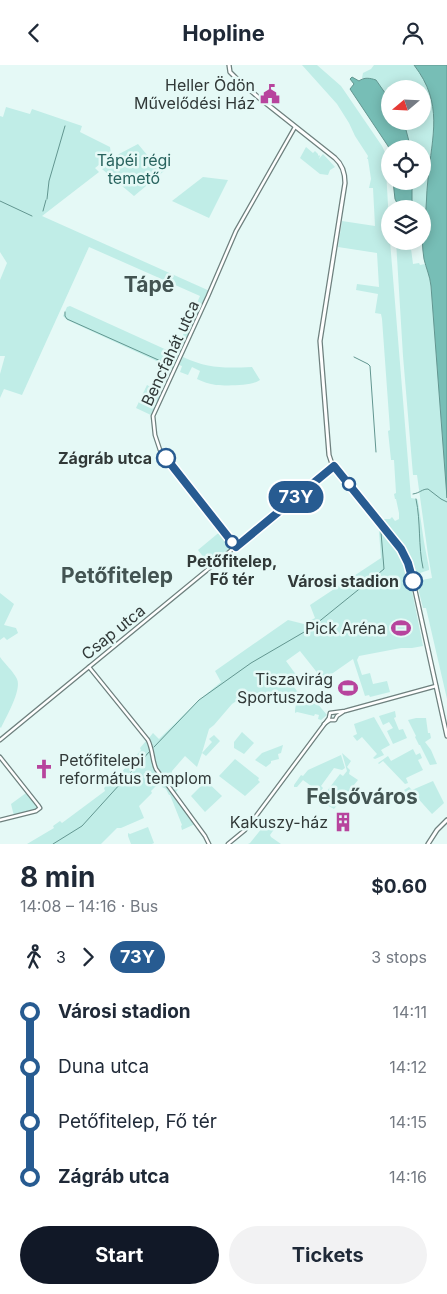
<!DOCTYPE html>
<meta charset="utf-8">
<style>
:root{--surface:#fff;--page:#f2f2f3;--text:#1f2937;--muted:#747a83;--accent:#111827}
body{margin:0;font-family:Inter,sans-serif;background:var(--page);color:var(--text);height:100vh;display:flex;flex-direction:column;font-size:19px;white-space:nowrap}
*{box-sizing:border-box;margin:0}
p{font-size:16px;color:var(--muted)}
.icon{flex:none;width:28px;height:28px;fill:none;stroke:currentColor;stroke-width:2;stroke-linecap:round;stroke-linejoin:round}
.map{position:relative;height:779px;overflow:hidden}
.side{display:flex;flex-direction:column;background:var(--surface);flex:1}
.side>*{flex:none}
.badge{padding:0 10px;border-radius:16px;font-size:18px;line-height:32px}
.needle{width:32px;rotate:251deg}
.buttons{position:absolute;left:381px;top:15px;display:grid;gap:10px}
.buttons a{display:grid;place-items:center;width:50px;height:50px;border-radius:50%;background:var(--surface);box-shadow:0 2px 12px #0003;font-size:25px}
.map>.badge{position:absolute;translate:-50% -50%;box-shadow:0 0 0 2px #fff}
.legs{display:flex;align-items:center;gap:8px;height:55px;padding:0 20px;font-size:16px}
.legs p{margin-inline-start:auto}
.head{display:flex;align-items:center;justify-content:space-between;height:85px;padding:0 20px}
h1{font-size:28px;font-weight:700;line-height:38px}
.cta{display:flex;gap:10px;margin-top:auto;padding:10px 20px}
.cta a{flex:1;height:58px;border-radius:30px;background:var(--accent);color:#fff;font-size:20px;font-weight:700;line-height:58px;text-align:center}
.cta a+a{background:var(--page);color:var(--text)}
ul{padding:0 20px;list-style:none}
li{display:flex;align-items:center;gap:18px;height:55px;font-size:19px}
li i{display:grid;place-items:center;width:8px;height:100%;margin:0 6px;background:currentColor}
li i::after{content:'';width:12px;height:12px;margin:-6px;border:4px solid;border-radius:50%;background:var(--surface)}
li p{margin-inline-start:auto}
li:first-child i{background:linear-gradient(#0000 50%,currentColor 0)}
li:last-child i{background:linear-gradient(currentColor 50%,#0000 0)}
header{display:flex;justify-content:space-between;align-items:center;height:65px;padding:0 20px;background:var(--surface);font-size:22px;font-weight:700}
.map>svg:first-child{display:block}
</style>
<header><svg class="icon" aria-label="back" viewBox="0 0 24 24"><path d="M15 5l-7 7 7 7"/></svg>Hopline<svg class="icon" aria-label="person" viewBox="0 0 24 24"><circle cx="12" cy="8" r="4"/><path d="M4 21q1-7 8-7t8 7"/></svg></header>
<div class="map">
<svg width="447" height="779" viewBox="0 0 447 779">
<rect width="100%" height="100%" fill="#e5f9f6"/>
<g fill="#c0ede7">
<path d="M302,0H317L341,21L382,81L385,87L390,176L411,433L417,434L418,436L424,477L429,503V505L420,508L422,515L432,513L428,490L417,410H413L403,291L396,176H410L413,199L419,198L420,200L425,199L430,212L431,221L447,433V634L426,543H423C418,523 414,502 404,484L399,486L407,501L423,581L412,583H401L359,591L357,595L362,610L370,608L373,619L387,616L390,627L370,632L369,630L365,631L353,594L323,615L300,586L286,596L297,611L290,616L299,629L295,635L267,628L262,632L261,640L248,628L232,639L214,660L209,664L202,688L212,677L209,674L214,670L220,676L206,691L202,688L197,702L185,691L172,706V713L180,722L175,728L156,701L151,678L149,673L153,668L159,674L198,636L221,617L215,606L288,555L304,559L315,553L310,540L381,493L378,454H390L392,452L395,456L399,454V448L396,434H395L394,429L396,428L394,395H391L388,366L390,365L382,254L381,249L375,248L378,229L356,225L357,219L379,222L377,188L338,182L342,156L375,161L373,123H369L371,114L368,94H367L368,91L355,71L349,58L337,39Z"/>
<path d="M374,0H414C445,40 431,69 428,114C426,130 427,145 424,160L423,158L422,144H415L412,138V116H422V84H411L406,65L403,56H422V24H390V35L376,15L362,13L363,8L371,4Z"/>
<polygon points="6,42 30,49 32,44 82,61 80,67 110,82 111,89 110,91 95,103 99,107 42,151 212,227 184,289 176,286 200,231 89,182 22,330 4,324 0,333 0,309 5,291 0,291 0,215 7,198 0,187 0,51 3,52"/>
<polygon points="138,79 152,96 160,93 164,106 134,131 102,104 119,89"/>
<polygon points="306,82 313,88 315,86 318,89 318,91 319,90 320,91 319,94 323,89 335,102 330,105 328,110 320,109 300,93"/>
<polygon points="203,112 228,115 209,153 172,136"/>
<polygon points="70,241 180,291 174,304 67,255 63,251 67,242"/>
<path d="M183,292C209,304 224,303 252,302L260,315C252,321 227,321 216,320C209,319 203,317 197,314L200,306L192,302L188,310L180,307L182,301L179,300Z"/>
<polygon points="147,320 164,329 153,351 136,343"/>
<polygon points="222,465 236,481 211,502 198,485"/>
<polygon points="0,528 14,539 4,560 16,563 18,568 7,575 4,572 0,575"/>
<path d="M0,592C5,599 13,606 17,614C22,625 6,652 1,663L0,662Z"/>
<path d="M304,630L311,631L327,650L321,655L318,654L319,650L315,649L314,651L297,647L295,648C295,640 297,633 304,630Z"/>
<polygon points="395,646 396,652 394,653 399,665 403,664 407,673 393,679 387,666 393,663 389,657 383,660 379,651"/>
<polygon points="374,652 390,680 381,685 384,690 375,694 373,693 377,689 362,672 357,676 353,671 357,669 354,659"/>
<polygon points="416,653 426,653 428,668 430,668 431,673 425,677 431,685 437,699 430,700 420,680 419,680 415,672 416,671 408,655"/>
<polygon points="242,667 254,678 244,689 234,683 234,677"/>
<polygon points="146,676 150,684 154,703 195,759 182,765 181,761 182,760 170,730 169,730 166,724 162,722 159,718 151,726 152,728 139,741 144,753 121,763 117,763 101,779 27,779 54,763 53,761 60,756 62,758 105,726 104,723 109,718 111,719 127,701 125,699 128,696 130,698 141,685 140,683"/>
<polygon points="283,680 281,688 278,689 279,694 271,696 271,698 266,702 255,695 262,688"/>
<polygon points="413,684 416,690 420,688 422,693 418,695 423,705 406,713 408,718 405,719 383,696 379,699 378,698 388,691 391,696"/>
<polygon points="342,688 351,696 347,702 350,705 349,709 358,715 334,744 320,736 319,734 326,725 327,726 340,709 343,711 347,706"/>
<polygon points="341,690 345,703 342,705 334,703 321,721 323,723 317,731 316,730 318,726 303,715 297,722 294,722 294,720 301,710 303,711 308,705"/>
<polygon points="235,694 259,713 258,715 260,717 245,731 219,711"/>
<polygon points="202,712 222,731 205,747 191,731 202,720 198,717"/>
<polygon points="433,716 444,738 432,749 414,729 410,732 404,725 409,722 412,725"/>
<polygon points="26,728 37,741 37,744 14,751 11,739"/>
<polygon points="271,752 273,753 269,759 275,763 270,770 271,772 281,779 248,779 250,778"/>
<polygon points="148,762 154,778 152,779 131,779 128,771 128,768 130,769"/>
</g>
<g fill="#77beb6" stroke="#629690">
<path d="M414,0H447V433L431,221C430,211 426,203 424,194C422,182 422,170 423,158L424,160C427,145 426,129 428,114C432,70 444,39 414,0Z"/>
<path d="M352,12L359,16C364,12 370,13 376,15L390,35V56H403L406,65L411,84H390V86L388,81L350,24L354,19L350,14Z"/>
<polygon points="393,116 412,116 412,138 415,144 400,144 395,134"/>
</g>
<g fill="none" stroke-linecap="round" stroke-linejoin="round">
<g stroke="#629690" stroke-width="1">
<polyline points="47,134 49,116 65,61"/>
<polyline points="0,136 32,151"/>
<polyline points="43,146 46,135"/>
<polyline points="65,247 65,251 67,254 174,302"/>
<polyline points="194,258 197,252"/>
<polyline points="181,287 193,261"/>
<polyline points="354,292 368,299 370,301 376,387"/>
<polyline points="174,302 179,291"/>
<path d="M413,429C420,428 422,424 428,424L441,434L447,437"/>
<path d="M416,434C421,457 418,481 423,503"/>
<polyline points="154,682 199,635 251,598 311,563 384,504 381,467"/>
<polyline points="53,779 82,761 150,686"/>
</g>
<defs>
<g id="tertiary">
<polyline points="236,481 160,385 155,370 153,351 208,231 236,166 295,62"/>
<path d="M89,602L148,675C153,685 152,695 156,704L205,771L209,779"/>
<polyline points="324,659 330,655 335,655 337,651 343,647"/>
<polyline points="0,675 334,401"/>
<polyline points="0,692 38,740 40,743 36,746 0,755"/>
<polyline points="228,779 245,765 256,751 329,653 330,648 345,646 436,621"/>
</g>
<g id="secondary">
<path d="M229,0L230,7L235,12L258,32L335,93C343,100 345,108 345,118L320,276L329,390L332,399L401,484L408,498L413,516L447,671"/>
<polyline points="428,779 437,765 447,755"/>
</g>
</defs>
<use href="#tertiary" stroke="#6e807e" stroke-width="5"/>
<use href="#secondary" stroke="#6e807e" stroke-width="5.5"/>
<use href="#tertiary" stroke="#fff" stroke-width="2.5"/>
<use href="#secondary" stroke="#fff" stroke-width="3"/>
</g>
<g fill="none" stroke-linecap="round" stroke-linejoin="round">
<defs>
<polyline id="line-1" points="166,393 236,482 334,401 401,484 408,498 413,516"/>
</defs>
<use href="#line-1" stroke="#fff" stroke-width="11"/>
<use href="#line-1" stroke="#275b91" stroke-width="8"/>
</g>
<defs>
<symbol id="civic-bare" viewBox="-9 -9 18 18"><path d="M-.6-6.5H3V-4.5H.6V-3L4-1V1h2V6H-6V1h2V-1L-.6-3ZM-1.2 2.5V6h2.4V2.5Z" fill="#b7449d" stroke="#e5f9f6" stroke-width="2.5" paint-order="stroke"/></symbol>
<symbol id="stadium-bare" viewBox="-9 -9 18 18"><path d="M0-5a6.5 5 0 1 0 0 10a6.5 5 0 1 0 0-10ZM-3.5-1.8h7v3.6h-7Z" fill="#b7449d" stroke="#e5f9f6" stroke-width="2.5" paint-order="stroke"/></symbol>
<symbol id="church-bare" viewBox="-9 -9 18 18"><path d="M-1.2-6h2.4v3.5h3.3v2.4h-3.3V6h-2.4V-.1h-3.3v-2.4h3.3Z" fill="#b7449d" stroke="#e5f9f6" stroke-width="2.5" paint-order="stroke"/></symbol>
<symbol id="building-bare" viewBox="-9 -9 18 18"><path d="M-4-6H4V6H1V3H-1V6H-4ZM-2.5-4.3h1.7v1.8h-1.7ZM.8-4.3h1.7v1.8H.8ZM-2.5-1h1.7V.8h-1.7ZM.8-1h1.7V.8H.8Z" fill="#b7449d" stroke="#e5f9f6" stroke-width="2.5" paint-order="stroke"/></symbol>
</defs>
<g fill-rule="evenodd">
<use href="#civic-bare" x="256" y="15" width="28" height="28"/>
<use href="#stadium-bare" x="387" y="549" width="28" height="28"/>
<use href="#stadium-bare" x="334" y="609" width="28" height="28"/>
<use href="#church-bare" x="30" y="690" width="28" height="28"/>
<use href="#building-bare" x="329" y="743" width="28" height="28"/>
</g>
<g fill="#fff" stroke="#275b91" stroke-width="2.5">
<circle cx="166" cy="393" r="9"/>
<circle cx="349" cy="419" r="6"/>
<circle cx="232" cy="477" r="6"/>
<circle cx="413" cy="516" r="9"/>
</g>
<g text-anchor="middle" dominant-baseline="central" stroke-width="5" stroke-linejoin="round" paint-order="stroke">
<g font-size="16" fill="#313938" stroke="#e5f9f6" text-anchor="end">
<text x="255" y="20">Heller Ödön<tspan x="255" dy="18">Művelődési Ház</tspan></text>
<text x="386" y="563">Pick Aréna</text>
<text x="333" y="614">Tiszavirág<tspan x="333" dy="18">Sportuszoda</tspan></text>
<text x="59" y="695" text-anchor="start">Petőfitelepi<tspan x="59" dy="18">református templom</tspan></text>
<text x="328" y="757">Kakuszy-ház</text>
</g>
<g font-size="16" fill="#28635e" stroke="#e5f9f6">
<text x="134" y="95">Tápéi régi<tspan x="134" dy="18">temető</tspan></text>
</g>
<g font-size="16" fill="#313938" stroke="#e5f9f6">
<text transform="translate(170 288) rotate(-65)">Bencfahát utca</text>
<text transform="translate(113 567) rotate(-39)">Csap utca</text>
</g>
<g font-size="16" font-weight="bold" fill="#313938" stroke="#e5f9f6" text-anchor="end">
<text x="152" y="393">Zágráb utca</text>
<text x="232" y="496" text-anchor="middle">Petőfitelep,<tspan x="232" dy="18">Fő tér</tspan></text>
<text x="399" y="516">Városi stadion</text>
</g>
<g font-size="21" font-weight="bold" fill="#435452" stroke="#e5f9f6">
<text x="149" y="219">Tápé</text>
<text x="117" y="510">Petőfitelep</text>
<text x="362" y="731">Felsőváros</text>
</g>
</g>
</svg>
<div class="buttons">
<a><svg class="needle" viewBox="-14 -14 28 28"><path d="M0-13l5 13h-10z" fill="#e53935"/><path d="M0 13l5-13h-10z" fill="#747a83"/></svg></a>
<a><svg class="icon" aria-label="locate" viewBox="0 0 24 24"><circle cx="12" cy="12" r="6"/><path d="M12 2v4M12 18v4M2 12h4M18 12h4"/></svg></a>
<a><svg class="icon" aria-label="layers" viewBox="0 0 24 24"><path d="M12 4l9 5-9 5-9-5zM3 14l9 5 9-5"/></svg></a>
</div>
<b class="badge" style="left:296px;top:432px;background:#275b91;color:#fff">73Y</b>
</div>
<section class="side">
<div class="head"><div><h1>8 min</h1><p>14:08 – 14:16 · Bus</p></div><b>$0.60</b></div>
<div class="legs"><svg class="icon" aria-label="walk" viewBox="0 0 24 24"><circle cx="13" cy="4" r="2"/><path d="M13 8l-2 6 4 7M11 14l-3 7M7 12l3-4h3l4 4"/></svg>3<svg class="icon" aria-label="forward" viewBox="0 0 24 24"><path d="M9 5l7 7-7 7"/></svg><b class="badge" style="background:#275b91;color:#fff">73Y</b><p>3 stops</p></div>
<ul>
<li><i style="color:#275b91"></i><b>Városi stadion</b><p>14:11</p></li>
<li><i style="color:#275b91"></i><span>Duna utca</span><p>14:12</p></li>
<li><i style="color:#275b91"></i><span>Petőfitelep, Fő tér</span><p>14:15</p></li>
<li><i style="color:#275b91"></i><b>Zágráb utca</b><p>14:16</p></li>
</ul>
<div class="cta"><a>Start</a><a>Tickets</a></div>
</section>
